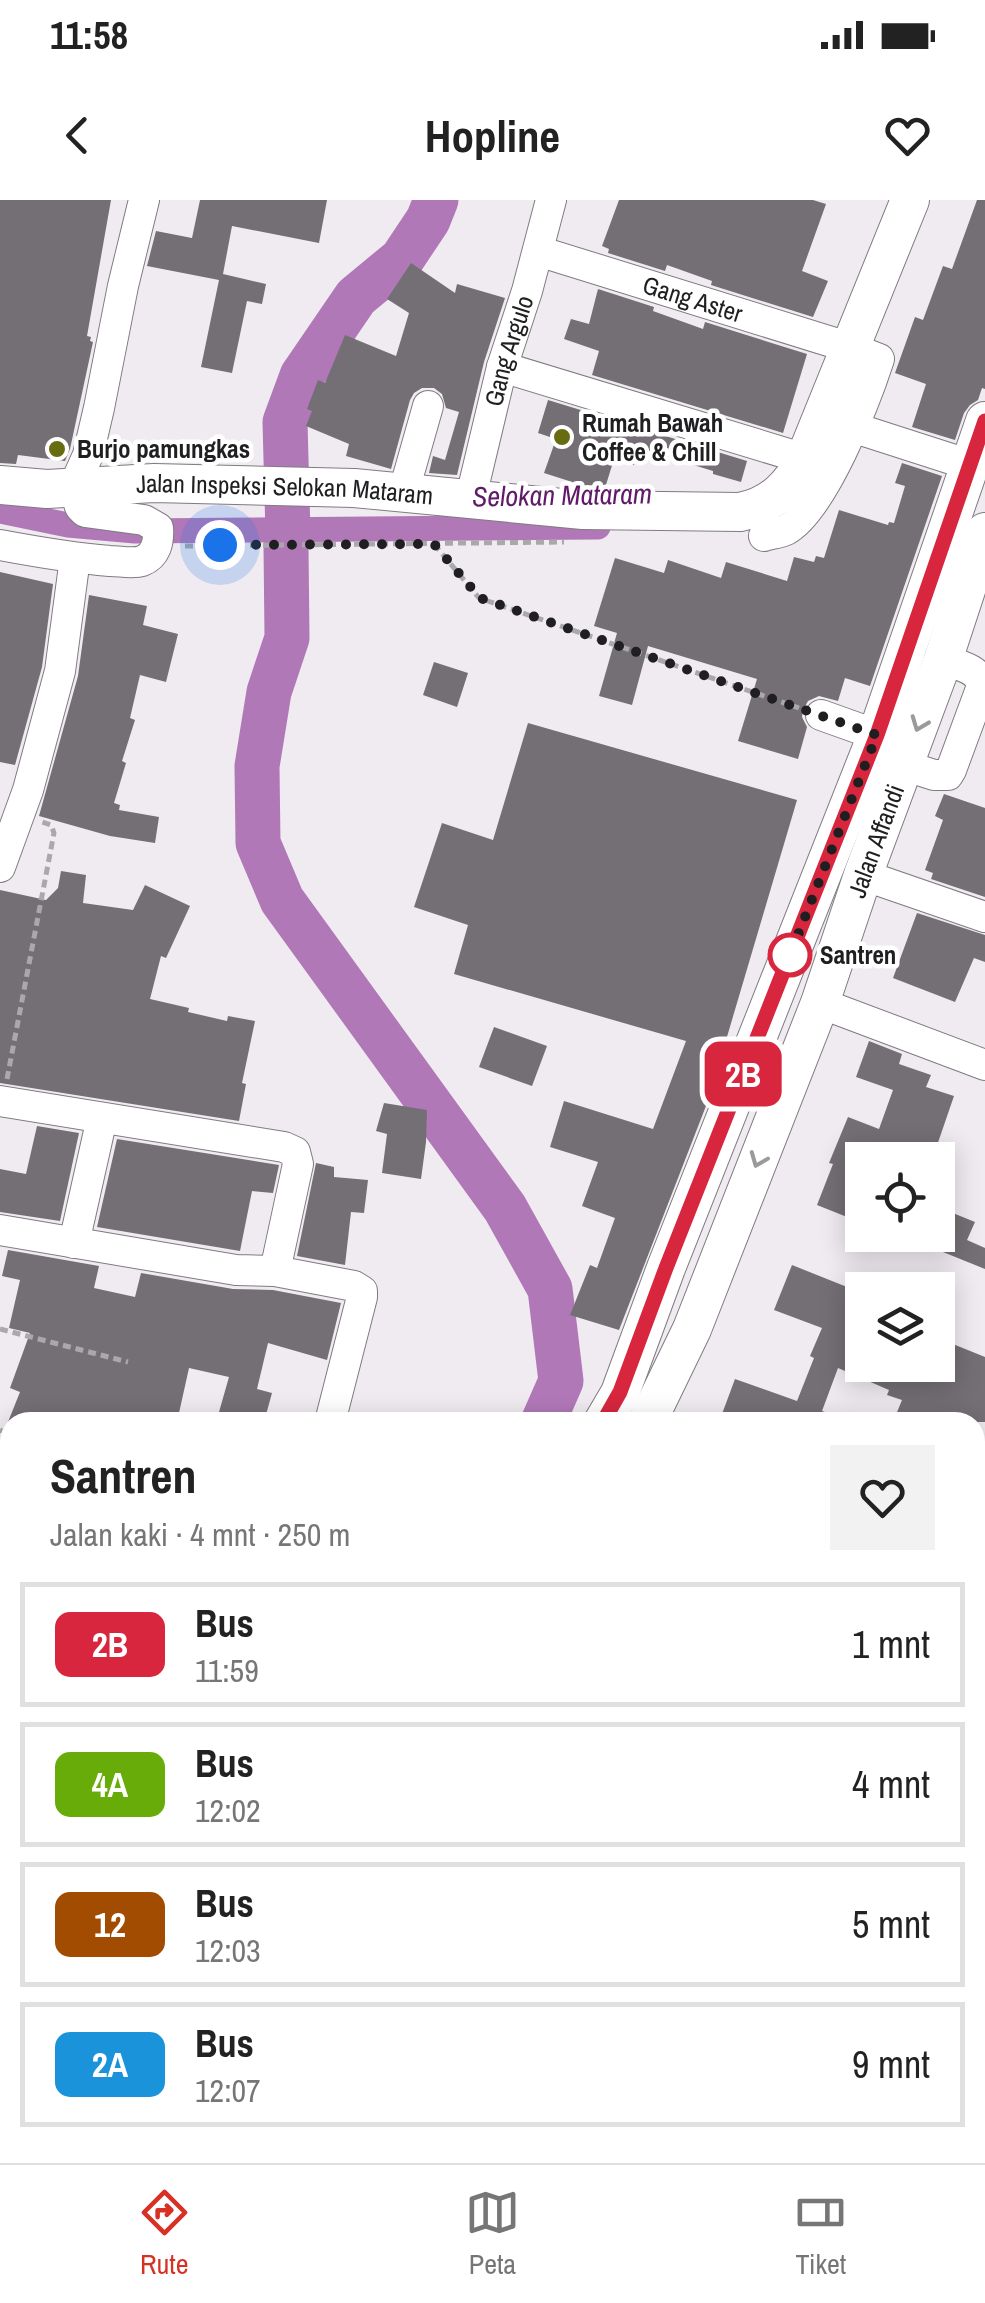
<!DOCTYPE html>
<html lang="id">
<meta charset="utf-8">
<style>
:root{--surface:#fff;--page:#f2f2f2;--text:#222;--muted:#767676;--line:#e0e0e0;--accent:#d93025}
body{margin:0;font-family:"Archivo Narrow",sans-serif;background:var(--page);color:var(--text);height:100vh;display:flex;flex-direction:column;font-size:38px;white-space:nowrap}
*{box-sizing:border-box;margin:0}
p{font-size:32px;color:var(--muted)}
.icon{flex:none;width:55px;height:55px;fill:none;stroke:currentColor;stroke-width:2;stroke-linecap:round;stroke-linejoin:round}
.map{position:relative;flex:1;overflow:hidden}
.panel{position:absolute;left:0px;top:1212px;width:985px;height:752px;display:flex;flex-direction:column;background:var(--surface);border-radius:30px 30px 0 0;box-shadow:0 5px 25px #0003}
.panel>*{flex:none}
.badge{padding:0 20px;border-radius:15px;font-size:35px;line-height:65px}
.fabs{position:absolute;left:845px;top:942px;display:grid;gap:20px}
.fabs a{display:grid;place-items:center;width:110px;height:110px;border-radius:0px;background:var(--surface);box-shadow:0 5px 25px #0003;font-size:50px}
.you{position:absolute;width:50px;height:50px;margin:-25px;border:8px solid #fff;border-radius:50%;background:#1a73e8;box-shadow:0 0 0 15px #1a73e833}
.map>.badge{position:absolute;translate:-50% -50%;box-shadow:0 0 0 5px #fff}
.round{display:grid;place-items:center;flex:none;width:105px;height:105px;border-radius:0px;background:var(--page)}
.summary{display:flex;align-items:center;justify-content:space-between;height:170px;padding:0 50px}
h1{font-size:48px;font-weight:700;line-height:75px}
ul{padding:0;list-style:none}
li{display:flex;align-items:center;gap:30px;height:125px;margin:0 20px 15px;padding:0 30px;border:5px solid var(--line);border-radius:0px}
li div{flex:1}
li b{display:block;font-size:38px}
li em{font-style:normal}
li .badge{min-width:110px;font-weight:700;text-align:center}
.status{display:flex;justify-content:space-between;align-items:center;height:70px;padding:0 50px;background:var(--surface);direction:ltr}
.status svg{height:28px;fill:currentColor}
header{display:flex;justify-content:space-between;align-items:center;height:130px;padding:0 50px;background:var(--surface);font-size:45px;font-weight:700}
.menu{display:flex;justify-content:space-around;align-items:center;height:140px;border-top:2px solid var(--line);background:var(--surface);font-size:28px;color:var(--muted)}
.menu a{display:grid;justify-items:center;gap:5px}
.menu .active{color:var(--accent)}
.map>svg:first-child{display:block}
</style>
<div class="status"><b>11:58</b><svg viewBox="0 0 49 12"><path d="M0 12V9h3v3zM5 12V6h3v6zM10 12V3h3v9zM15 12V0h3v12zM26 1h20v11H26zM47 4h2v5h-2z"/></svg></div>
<header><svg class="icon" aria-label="back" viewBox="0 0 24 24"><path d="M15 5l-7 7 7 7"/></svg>Hopline<svg class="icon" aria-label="heart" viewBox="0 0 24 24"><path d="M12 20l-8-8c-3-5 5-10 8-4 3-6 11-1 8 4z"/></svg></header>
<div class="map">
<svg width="985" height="1963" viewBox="0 0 985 1963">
<rect width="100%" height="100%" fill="#f0ebf1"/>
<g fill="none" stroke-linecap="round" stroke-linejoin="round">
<polyline stroke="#b178b8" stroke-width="25" points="0,311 68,325 135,331 598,327"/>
<g stroke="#b178b8" stroke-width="45">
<polyline points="436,0 428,20 402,59 356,97 302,176 285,222 288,334 286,346 287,438 269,492 257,566 258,643 282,700 505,1008 550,1089 561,1181 543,1222"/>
<polyline points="8,1963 11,1955"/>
</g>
</g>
<g fill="#736f74">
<polygon points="0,0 111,0 87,136 91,137 90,141 93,142 70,249 65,261 18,255 16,264 0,263"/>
<polygon points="200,0 327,0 319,43 232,26 223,74 266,84 262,104 247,101 232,173 201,167 219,80 147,66 156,31 192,38"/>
<polygon points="619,0 813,0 826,4 802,71 828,81 813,117 711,85 712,81 667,65 665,71 608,53 609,49 602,46"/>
<polygon points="977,0 985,0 985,189 982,188 978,200 970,205 964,213 955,240 912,227 926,184 895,173 915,117 923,120 943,66 952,69"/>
<polygon points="411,63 455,93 457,84 505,98 484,162 457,275 429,273 433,256 445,260 459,212 446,208 442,194 434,188 422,188 414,193 410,200 391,269 346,256 349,244 306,226 312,211 307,209 318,180 325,183 345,135 396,156 409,113 387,99"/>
<polygon points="598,89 654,107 653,111 703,129 705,122 807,154 783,233 592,175 599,151 564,139 571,119 589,124"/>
<polygon points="548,200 747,261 741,282 713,274 713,271 661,255 660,259 637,253 634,265 614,259 605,288 591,288 544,273 556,239 538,233"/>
<polygon points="902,263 942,276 870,486 845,478 838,501 819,496 808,501 803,510 802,517 807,527 798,559 738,541 757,479 648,446 632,505 599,496 617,433 594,426 615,358 664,373 668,360 721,378 726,362 787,381 794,357 814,362 816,356 824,358 839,310 888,325 889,322 894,323 905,286 895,283"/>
<polygon points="0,372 53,384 42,467 15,565 0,562"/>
<polygon points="89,395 147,406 143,425 178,434 166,482 140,475 130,518 135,520 122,561 126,563 114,603 120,605 119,610 159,617 155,643 110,636 39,616 78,476"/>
<polygon points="434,462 468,473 457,507 423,495"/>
<polygon points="528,523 797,600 716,874 718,875 619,1130 570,1115 590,1065 597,1068 615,1018 582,1006 598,962 550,947 564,901 653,929 686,841 454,774 468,725 414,707 442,623 493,640"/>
<polygon points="944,594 985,608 985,697 931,679 933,673 925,670 943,620 935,616"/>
<polygon points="61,671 86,675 83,703 133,710 145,685 190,706 166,758 161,756 150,799 189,808 188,812 227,821 228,816 255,821 242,883 246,884 239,921 0,883 0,690 46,700 58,688"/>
<polygon points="917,713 985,735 985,762 974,758 955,802 893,778"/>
<polygon points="494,827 547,846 532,886 479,867"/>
<polygon points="869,841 902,854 899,864 931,875 926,887 954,896 932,960 862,960 862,1023 817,1005 833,964 829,963 848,917 879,929 893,890 856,877"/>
<polygon points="384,903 427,910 426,942 421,979 382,973 387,934 376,931"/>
<polygon points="37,926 79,933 60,1021 0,1012 0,969 26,974"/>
<polygon points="117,939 279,965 273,993 252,991 240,1051 97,1027"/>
<polygon points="316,963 334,967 334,977 368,980 364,1013 351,1012 345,1065 297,1056"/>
<polygon points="938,1007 975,1022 967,1040 985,1048 985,1069 938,1050"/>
<polygon points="8,1050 99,1066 94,1088 135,1097 141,1073 233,1089 273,1090 341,1103 327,1160 268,1143 257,1189 272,1193 264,1222 231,1222 217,1219 229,1177 189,1168 177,1222 8,1222 20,1192 10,1188 30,1133 9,1128 20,1080 2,1076"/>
<polygon points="792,1065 862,1093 862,1165 887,1165 912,1176 917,1165 938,1165 938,1138 985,1157 985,1222 893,1222 902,1200 887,1195 889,1190 838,1168 822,1211 848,1220 848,1222 719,1222 735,1179 797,1201 814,1158 810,1156 822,1128 774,1110"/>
</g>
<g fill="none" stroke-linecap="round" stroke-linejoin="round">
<defs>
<g id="minor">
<path id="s1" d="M538,51L851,148L879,159C866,199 823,310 786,330C780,333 770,334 764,336"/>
<polyline points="502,167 805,259"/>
<polyline points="855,228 970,265"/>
<polyline points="407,292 407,280 428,206"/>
<path id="s2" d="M470,301L502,167L527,91L551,0"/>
<path d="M0,345C37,352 73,358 110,361C120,361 133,364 142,361C156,356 159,342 158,328L144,320L85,312L80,307L74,286L88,255L99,208L123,86L144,0"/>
<polyline points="821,515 877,535"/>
<path d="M903,565L934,575H948L951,570L982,486C980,468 957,465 943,460"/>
<polyline points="0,667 28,590 60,471 75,358"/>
<polyline points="863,675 985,717"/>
<polyline points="820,803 985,865"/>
<polyline points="0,901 284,947 295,952 298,964 275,1071 236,1070 0,1030"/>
<polyline points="74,1043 102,918"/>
<polyline points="275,1071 354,1086 362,1091 362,1097 330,1222"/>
<polyline points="975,1516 985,1519"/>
<polyline points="975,1918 985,1922"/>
</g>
<g id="major">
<path id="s3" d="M0,285L47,289L154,283L354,288L583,310L740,312C772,306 791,286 805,259L910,0"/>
<polyline points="603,1222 620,1193 666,1068 877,535 985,221"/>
<path id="s4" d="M647,1222L692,1129L820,803L863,675L943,460L985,332"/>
<polyline points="166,1963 171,1955"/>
<polyline points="211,1963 216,1955"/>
</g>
</defs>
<use href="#minor" stroke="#7f7b80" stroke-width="32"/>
<use href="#major" stroke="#7f7b80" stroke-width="40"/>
<g stroke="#aba8ac" stroke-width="5" stroke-dasharray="8 5" stroke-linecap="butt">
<polyline points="434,344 479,398 799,508"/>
<polyline points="185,346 564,342"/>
<polyline points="7,879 54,633 51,625 42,622"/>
<polyline points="0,1129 128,1162"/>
<polyline points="0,1230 10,1234"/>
<polyline points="0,1379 10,1385"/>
</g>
<use href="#minor" stroke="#fff" stroke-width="30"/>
<use href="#major" stroke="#fff" stroke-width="38"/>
</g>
<defs><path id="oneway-chevron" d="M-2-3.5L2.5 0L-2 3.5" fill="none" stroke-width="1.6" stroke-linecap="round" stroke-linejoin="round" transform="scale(2.5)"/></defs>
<g stroke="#9a9a9b">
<use href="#oneway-chevron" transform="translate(919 524) rotate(111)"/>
<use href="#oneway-chevron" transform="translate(758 960) rotate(112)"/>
</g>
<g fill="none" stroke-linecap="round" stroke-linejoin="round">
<defs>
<polyline id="line" points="603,1222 620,1192 666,1068 877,535 985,221"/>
</defs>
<use href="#line" stroke="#fff" stroke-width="22"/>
<use href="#line" stroke="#d7263d" stroke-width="15"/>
<polyline stroke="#1f1e20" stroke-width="10" stroke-dasharray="0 18" points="220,345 434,344 480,398 877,535 790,755"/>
</g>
<g fill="#686c10" stroke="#fff" stroke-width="4">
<circle cx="562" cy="237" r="10"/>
<circle cx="57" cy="249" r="10"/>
</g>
<circle fill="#fff" stroke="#d7263d" stroke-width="5" cx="790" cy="755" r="20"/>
<g text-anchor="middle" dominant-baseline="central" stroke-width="9" stroke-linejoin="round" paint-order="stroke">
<g font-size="25" fill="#1f1e20" stroke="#fff">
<text stroke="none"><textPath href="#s1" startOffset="162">Gang Aster</textPath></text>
<text stroke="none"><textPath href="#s2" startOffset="155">Gang Argulo</textPath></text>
<text stroke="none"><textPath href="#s3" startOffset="285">Jalan Inspeksi Selokan Mataram</textPath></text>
<text stroke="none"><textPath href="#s4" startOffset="625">Jalan Affandi</textPath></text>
</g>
<g font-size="25" font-weight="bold" fill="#1f1e20" stroke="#fff" text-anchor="start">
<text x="582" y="223">Rumah Bawah<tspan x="582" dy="29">Coffee &amp; Chill</tspan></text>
<text x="77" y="249">Burjo pamungkas</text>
</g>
<g font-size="25" font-weight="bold" fill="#1f1e20" stroke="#fff" text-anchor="start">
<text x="820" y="755">Santren</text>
</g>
<g font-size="28" font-style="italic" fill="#601a69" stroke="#fff">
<text transform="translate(562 295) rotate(-1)">Selokan Mataram</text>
</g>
</g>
</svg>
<div class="fabs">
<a><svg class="icon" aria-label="locate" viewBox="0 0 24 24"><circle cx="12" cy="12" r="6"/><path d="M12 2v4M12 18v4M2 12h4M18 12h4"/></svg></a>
<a><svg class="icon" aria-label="layers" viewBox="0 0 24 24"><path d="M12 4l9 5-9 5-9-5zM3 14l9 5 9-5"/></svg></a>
</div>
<div class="you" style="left:220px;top:345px"></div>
<b class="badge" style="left:743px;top:874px;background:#d7263d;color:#fff">2B</b>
<section class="panel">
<div class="summary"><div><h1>Santren</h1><p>Jalan kaki · 4 mnt · 250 m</p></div><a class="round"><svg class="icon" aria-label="heart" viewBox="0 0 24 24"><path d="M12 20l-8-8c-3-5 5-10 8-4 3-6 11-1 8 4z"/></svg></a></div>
<ul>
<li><span class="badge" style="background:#d7263d;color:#fff">2B</span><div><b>Bus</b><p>11:59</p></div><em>1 mnt</em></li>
<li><span class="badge" style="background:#67ac08;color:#fff">4A</span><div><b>Bus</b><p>12:02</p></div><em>4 mnt</em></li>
<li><span class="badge" style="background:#a14c00;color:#fff">12</span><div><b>Bus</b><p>12:03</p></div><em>5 mnt</em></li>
<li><span class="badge" style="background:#1a93db;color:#fff">2A</span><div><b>Bus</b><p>12:07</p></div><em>9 mnt</em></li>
</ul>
</section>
</div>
<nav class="menu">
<a class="active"><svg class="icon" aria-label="directions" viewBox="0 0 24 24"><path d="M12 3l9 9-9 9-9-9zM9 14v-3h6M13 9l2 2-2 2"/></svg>Rute</a>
<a><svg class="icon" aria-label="map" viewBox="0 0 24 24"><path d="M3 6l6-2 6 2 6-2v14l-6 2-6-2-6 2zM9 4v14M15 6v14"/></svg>Peta</a>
<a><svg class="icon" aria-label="tickets" viewBox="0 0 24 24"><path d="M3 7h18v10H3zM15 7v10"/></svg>Tiket</a>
</nav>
